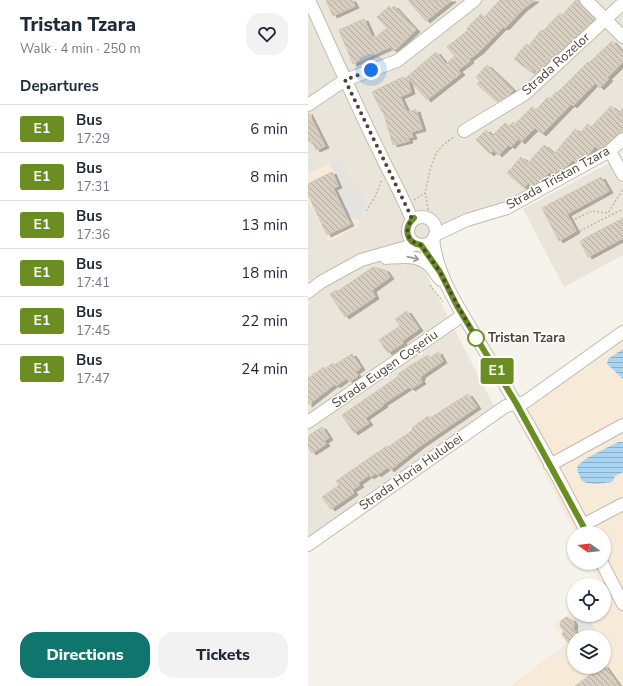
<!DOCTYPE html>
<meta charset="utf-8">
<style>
:root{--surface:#fff;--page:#f2f2f3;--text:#1f2937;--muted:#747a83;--line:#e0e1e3;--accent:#0f766e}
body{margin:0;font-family:"Nunito Sans",sans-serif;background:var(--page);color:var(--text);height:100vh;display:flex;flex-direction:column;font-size:15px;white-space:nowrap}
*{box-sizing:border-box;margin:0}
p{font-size:13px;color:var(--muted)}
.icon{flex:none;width:22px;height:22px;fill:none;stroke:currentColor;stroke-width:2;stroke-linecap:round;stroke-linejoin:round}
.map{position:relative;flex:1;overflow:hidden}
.details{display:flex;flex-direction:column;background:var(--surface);width:308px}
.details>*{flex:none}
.badge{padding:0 8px;border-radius:3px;font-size:14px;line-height:26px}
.needle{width:26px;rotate:285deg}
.controls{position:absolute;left:259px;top:526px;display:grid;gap:8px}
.controls a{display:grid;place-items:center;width:44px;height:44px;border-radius:50%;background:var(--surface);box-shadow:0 1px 3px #0004;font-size:20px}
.you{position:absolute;width:20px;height:20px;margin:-10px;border:3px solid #fff;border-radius:50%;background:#1a73e8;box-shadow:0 0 0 6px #1a73e833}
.map>.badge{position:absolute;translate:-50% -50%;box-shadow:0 0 0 2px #fff}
h2{padding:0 20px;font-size:15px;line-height:36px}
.round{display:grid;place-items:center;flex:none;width:42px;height:42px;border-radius:16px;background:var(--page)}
.overview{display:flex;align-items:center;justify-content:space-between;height:68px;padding:0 20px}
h1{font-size:19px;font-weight:800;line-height:30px}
.button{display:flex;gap:8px;margin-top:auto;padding:8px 20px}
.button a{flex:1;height:46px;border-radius:16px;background:var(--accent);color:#fff;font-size:16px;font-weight:800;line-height:46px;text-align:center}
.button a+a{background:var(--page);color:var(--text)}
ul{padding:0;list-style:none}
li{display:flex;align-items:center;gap:12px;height:48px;padding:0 20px;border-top:1px solid var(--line)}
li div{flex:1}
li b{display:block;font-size:15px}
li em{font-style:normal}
li .badge{min-width:44px;font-weight:700;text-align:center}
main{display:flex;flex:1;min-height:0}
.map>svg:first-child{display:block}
</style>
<main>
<section class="details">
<div class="overview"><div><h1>Tristan Tzara</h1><p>Walk · 4 min · 250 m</p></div><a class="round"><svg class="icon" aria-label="heart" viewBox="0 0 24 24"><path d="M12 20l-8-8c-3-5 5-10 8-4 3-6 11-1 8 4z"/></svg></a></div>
<h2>Departures</h2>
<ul>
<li><span class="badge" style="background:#6b8e23;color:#fff">E1</span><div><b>Bus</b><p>17:29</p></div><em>6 min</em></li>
<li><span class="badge" style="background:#6b8e23;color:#fff">E1</span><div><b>Bus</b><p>17:31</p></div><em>8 min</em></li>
<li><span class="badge" style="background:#6b8e23;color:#fff">E1</span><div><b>Bus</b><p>17:36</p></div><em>13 min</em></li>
<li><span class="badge" style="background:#6b8e23;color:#fff">E1</span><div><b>Bus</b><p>17:41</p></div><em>18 min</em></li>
<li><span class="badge" style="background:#6b8e23;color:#fff">E1</span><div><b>Bus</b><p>17:45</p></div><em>22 min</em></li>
<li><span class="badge" style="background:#6b8e23;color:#fff">E1</span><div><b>Bus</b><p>17:47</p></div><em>24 min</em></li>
</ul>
<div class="button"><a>Directions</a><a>Tickets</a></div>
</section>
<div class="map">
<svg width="315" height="686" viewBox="0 0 315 686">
<defs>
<pattern id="water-rules" width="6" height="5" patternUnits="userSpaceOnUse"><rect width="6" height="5" fill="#a9d4f2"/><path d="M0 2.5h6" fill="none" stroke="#8caec5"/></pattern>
<pattern id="building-back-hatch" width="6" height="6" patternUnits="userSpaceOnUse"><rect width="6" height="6" fill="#d8cfc1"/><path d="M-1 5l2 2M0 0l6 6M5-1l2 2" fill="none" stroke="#b1aa9e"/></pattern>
<filter id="shadow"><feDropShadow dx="4" dy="2" stdDeviation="0" flood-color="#0004"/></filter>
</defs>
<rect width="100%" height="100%" fill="#f6f3ec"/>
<g fill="#eae5da">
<polygon points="0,0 315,0 315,137 107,253 187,408 0,540"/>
<polygon points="303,162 315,185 315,255 256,287 215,209"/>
</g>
<g fill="#f7ead8" fill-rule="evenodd">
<polygon points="32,158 61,201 50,227 21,242 0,200 0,174"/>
<path d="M315,337V686H204L203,685L258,644L245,624L266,611V615H296L297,591L296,585H294L282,563H296V533H267L205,412ZM266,637H296V667H266Z"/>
</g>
<g fill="#e5e3e0">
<polygon points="32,159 60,201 52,221 40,217 26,189 32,186 22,164"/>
<polygon points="270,615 278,615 292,637 274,637 268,629 266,618"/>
</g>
<g fill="url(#water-rules)">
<polygon points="315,349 315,379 299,364 300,359"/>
<polygon points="310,442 315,442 315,472 307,476 304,482 289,484 279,483 274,481 269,470 270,465 279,458"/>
</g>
<g fill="url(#building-back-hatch)" stroke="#d3c7b4" filter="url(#shadow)">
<polygon points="18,0 44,0 47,6 25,16"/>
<polygon points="100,0 144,0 118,21"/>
<polygon points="192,0 227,0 215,9 197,28 195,27 171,52 161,59 162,61 150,70 153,73 119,100 99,77 128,52 138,64 147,56 139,47 160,30 159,28 173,14 176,17"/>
<polygon points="268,0 271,0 273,5 287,19 228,73 224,70 223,72 206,59 218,44 221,46 233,30 235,31 252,13 254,15"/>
<polygon points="81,6 83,9 86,6 108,30 86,51 82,47 45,64 31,30 56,19 64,37 66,36 67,38 79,28 69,17"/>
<polygon points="304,41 315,53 315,62 299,78 301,79 292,88 287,83 265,106 263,104 234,134 227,128 213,142 210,139 203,147 201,145 190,155 186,150 182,154 168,140 178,130 184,136 197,123 201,126 205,122 207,124 224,107 228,110 240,97 242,99 248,92 249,93 280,62 281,63"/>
<polygon points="179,65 205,90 200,96 189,102 169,84 172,81 168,77"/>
<polygon points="95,77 96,79 99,77 103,92 92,97 99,112 108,110 114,129 103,132 105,137 100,138 101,141 85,145 75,111 74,112 64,92"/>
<polygon points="303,106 311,113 315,108 315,132 310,133 298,145 290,149 287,146 281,154 267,162 265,160 259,166 244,174 241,172 234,180 223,186 220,183 216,188 199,173 213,157 220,163 236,145 246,154 267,129 272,133 280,124 283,127"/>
<polygon points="0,112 17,146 8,150 3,140 0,142"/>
<polygon points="24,172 30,186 25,188 42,224 19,235 0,195 0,184"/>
<polygon points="293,177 301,191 259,214 268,231 251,241 234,208"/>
<polygon points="315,218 315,238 280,257 272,241"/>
<polygon points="65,267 77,270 82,277 64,290 67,297 37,317 22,294 29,290 30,291"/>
<polygon points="99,311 111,329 94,341 95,343 80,353 71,340 92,326 87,319"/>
<polygon points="130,352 135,361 113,376 114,377 112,379 114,382 103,389 101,387 75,404 76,405 57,418 61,423 46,433 34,415 91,376 90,374 105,364 120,355 122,358"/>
<polygon points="44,354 53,368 47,372 50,376 41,382 39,378 28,386 27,384 0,405 0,378 16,367 17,369 25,363 26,365"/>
<polygon points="160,394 169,407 112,446 82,470 80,467 69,475 68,473 62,477 61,475 50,483 52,485 44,490 46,493 23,509 14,497 31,485 28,481 79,446 80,447 105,430 104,428 120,416 122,418"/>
<polygon points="14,427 21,438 16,441 18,444 4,453 0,446 0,436"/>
<polygon points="258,617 264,620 266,624 265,629 270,637 266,637 266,651 254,634 256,632 252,625 253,621"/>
<polygon points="296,665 311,686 267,686 293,667 296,667"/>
</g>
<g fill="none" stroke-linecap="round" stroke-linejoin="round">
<defs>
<g id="minor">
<path d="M1,0C24,50 46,100 70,149C81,173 95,196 104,220"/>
<polyline points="278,0 315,37"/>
<polyline points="0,105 37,80 89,61 167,0"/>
<polyline points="156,131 217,94 315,3"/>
<polyline points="302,151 315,175"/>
<circle cx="114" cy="231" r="14"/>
<polyline points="127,235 159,220 199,208 302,151 315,139"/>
<path d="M125,239C129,275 149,305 167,335C179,355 191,375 203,395C230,440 255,486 279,533"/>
<path d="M78,258C92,257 109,254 121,265C125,269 128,275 133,280"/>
<polyline points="0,292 13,282 53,260 109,244"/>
<polyline points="0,422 155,315"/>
<polyline points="242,465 315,425"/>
<polyline points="275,525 315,504"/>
<polyline points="0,545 198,406 217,402 315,332"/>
<polyline points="294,563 315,604"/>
</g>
</defs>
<use href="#minor" stroke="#c2bbae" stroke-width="14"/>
<g stroke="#c4b79f" stroke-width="1.5" stroke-dasharray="2 2" stroke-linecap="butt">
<polyline points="106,200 117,193"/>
<path d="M58,211C65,201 70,191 74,179"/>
<polyline points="120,218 120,208 117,193 122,170 128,153 135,145 147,136"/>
<polyline points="267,219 284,211 300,213 315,189"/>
<polyline points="272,231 315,209"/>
<polyline points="122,285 135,302"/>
</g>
<use href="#minor" stroke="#fff" stroke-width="12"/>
</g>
<defs><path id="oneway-shaft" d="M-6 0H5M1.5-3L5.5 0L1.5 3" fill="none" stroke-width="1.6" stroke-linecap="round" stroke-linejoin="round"/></defs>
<use stroke="#9c9892" href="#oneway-shaft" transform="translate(105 258) rotate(13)"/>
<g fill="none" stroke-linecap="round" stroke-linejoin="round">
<defs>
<path id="line" d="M106,218C95,228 98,243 113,245L132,272L149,306L208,403L279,533"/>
</defs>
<use href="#line" stroke="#fff" stroke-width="9"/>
<use href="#line" stroke="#6b8e23" stroke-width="6"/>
<path stroke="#4b4439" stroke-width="4" stroke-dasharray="0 7.2" d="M63,70L37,80L102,214L104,220C95,230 100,243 113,245L132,272L144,295L168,338"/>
</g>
<circle fill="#fff" stroke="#6b8e23" stroke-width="2" cx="168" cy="338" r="8"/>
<g text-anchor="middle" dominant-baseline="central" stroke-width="3" stroke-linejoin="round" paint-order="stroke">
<g font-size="13" fill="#4b4439" stroke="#fff">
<text transform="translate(248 64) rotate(-42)">Strada Rozelor</text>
<text transform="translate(250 178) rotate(-29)">Strada Tristan Tzara</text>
<text transform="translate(77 369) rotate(-35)">Strada Eugen Coșeriu</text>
<text transform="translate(103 472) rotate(-35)">Strada Horia Hulubei</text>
</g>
<g font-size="13" font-weight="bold" fill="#4b4439" stroke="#fff" text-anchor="start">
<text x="180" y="338">Tristan Tzara</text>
</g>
</g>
</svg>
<div class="controls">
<a><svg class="needle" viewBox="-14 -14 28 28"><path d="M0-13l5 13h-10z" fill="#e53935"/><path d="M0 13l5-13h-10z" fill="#747a83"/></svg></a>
<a><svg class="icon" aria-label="locate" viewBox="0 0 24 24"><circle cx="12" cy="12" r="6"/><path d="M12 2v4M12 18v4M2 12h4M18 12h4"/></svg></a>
<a><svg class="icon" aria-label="layers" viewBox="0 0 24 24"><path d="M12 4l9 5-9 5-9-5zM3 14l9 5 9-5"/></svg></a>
</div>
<div class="you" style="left:63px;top:70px"></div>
<b class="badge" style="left:189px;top:371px;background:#6b8e23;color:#fff">E1</b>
</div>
</main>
